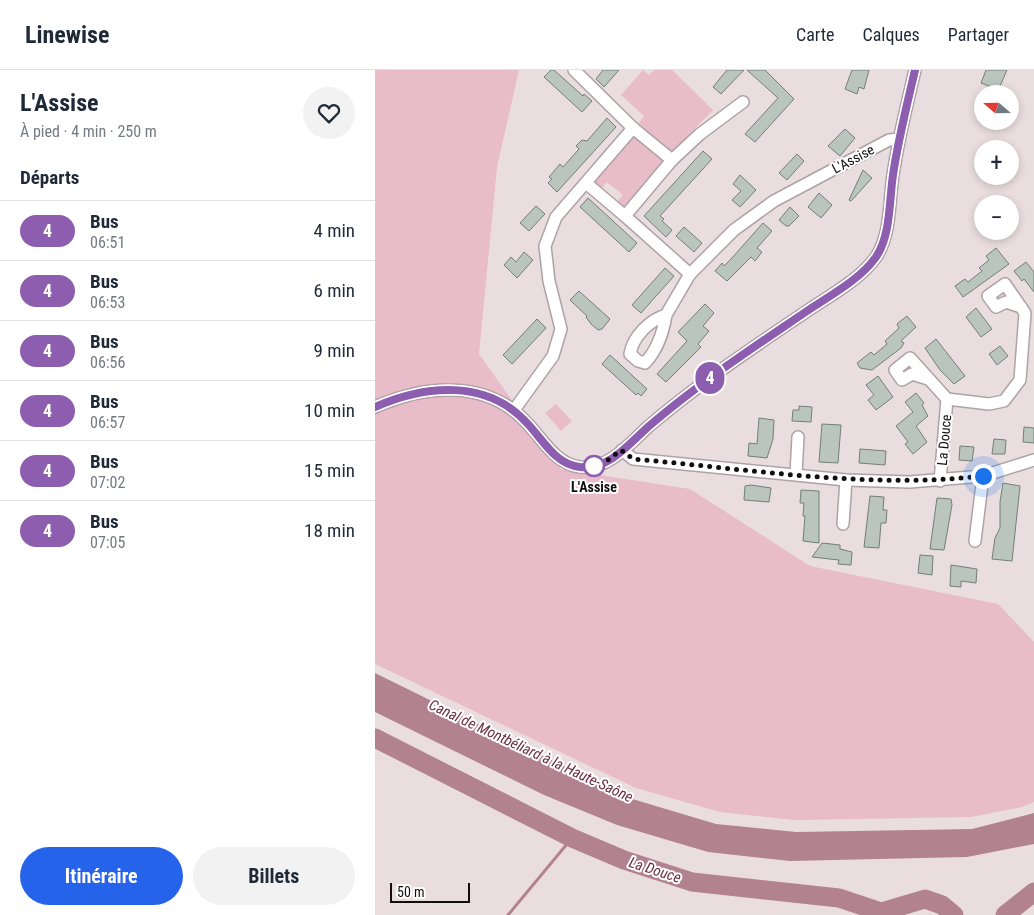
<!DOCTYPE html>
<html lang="fr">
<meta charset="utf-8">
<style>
:root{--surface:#fff;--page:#f2f2f3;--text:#1f2937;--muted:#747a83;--line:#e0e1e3;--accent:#2563eb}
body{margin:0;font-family:"Roboto Condensed",sans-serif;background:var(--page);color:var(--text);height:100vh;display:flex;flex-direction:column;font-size:19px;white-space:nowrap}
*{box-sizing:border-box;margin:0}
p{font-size:16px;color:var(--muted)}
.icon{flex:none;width:28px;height:28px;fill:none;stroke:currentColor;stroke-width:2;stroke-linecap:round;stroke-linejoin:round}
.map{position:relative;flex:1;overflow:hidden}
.details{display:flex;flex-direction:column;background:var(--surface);width:375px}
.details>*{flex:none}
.badge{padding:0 10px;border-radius:16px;font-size:18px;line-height:32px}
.needle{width:32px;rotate:290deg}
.controls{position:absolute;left:599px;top:15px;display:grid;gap:10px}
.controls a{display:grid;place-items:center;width:45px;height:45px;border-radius:50%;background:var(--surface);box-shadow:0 2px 8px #0003;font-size:25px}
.scale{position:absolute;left:15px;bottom:12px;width:80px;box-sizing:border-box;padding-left:5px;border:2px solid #120e0f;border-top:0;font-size:14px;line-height:18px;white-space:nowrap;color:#120e0f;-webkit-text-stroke:4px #fff;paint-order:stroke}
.you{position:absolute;width:25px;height:25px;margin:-12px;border:4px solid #fff;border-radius:50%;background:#1a73e8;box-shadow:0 0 0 8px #1a73e833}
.map>.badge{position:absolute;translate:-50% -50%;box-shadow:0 0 0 2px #fff}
h2{padding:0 20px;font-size:19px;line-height:45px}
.round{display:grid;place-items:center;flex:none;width:52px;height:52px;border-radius:26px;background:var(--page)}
.summary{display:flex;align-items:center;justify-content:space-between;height:85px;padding:0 20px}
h1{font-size:24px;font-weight:700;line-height:38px}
.button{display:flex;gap:10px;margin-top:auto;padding:10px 20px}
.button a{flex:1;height:58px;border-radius:30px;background:var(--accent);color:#fff;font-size:20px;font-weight:700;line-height:58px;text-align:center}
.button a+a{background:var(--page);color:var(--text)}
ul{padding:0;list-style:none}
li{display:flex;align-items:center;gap:15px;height:60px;padding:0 20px;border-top:1px solid var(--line)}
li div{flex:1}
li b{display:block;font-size:19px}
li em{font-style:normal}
li .badge{min-width:55px;font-weight:700;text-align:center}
header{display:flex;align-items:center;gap:30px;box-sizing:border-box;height:70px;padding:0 25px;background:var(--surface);border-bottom:1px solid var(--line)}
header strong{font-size:24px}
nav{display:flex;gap:28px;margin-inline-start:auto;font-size:18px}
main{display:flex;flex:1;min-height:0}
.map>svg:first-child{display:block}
</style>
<header>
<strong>Linewise</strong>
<nav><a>Carte</a><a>Calques</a><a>Partager</a></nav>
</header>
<main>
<section class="details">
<div class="summary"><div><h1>L'Assise</h1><p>À pied · 4 min · 250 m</p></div><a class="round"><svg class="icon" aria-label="heart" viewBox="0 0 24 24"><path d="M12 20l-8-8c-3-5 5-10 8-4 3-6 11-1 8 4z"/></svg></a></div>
<h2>Départs</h2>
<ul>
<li><span class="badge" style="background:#8d5daf;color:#fff">4</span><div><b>Bus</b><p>06:51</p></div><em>4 min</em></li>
<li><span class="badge" style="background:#8d5daf;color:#fff">4</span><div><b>Bus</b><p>06:53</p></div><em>6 min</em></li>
<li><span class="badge" style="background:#8d5daf;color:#fff">4</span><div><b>Bus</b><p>06:56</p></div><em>9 min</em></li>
<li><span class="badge" style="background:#8d5daf;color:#fff">4</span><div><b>Bus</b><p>06:57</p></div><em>10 min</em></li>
<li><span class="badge" style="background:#8d5daf;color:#fff">4</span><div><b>Bus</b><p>07:02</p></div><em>15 min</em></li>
<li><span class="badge" style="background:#8d5daf;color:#fff">4</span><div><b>Bus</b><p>07:05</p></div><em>18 min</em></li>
</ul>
<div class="button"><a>Itinéraire</a><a>Billets</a></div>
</section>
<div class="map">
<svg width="659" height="845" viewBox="0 0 659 845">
<rect width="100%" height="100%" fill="#eadde0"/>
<g fill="#e8bcc8">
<polygon points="0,0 144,0 122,97 104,284 186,399 315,419 435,496 623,534 659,572 659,732 647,737 596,747 419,750 345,742 261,718 0,594"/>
<polygon points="268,0 274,5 279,0 297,0 338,40 296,83 264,53 269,46 246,25"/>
<polygon points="258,65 291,92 249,140 241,133 248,125 232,112 226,119 218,111"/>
<polygon points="181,334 197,351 186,361 170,343"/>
</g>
<polygon fill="#b28290" points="0,603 254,728 341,754 421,762 597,759 659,743 659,774 592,787 415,791 333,782 242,755 169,725 0,642"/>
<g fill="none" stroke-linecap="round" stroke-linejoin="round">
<polyline stroke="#b28290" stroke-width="3" points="133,845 197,768"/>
<g stroke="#b28290" stroke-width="19">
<polyline points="0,668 197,768 249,790 317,812 464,828 506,842 550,829 567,835 579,845"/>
<polyline points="630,845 659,822"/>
</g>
</g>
<g fill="#bac5be" stroke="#747e78">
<polygon points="176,0 179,0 208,26 209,24 217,31 207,42 169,7"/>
<polygon points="228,0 244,0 229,17 221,9"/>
<polygon points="352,0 369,0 346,24 338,17"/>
<polygon points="372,0 390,0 419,29 380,72 370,64 403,28"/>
<polygon points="477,0 494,0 489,19 484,17 482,24 470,19"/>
<polygon points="611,0 632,0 622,23 613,20 614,16 606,13"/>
<polygon points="232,48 241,57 182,122 173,113 177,109 174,107 185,94 188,97 204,79 201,76 207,70 212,71"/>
<polygon points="470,59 480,68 465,86 453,76"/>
<polygon points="328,81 337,89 285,146 289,149 287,151 297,160 291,167 269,146"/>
<polygon points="422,84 429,91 412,110 404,103"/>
<polygon points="488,100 497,108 476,131 474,130"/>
<polygon points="365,105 381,120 365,137 357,130 366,121 358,114"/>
<polygon points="444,123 457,135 446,148 433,137"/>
<polygon points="213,128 262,173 254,182 205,137"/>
<polygon points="161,136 170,144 154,161 145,153"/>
<polygon points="415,137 424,146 414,156 411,156 404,150"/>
<polygon points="388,153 397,161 382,178 387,182 380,191 376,187 352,211 340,201 347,193 349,196 356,189"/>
<polygon points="309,157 327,173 319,182 301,166"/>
<polygon points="621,178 634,194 588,227 580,216 590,209 593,212 607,201 604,198 614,190 611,186"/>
<polygon points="149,182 158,190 142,208 129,195 136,187 141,192"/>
<polygon points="651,192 659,202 659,222 649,209 647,211 639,201"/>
<polygon points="290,198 299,206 266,243 257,235"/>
<polygon points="204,221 235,249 227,259 223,260 216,254 211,247 212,246 195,230"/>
<polygon points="330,234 339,243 328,256 334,261 323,274 326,277 291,312 282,304 312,271 303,262"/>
<polygon points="601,238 617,259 606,267 591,247"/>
<polygon points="532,246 541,257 526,271 529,273 526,278 497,300 485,298 482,293 496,282 499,285 512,274 510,271 524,258 522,254"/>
<polygon points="162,249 171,258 137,294 128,285"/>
<polygon points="561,269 590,306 579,314 565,300 550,278"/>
<polygon points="625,276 633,286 622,295 614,284"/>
<polygon points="235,285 272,319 266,326 263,323 261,325 227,294"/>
<polygon points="503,306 518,327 501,340 493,330 499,325 491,315"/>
<polygon points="541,323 549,333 547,335 553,346 541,356 552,372 538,384 530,374 533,372 521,356 538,342 530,332"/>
<polygon points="424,336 437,337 436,352 417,351 418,340 424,340"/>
<polygon points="384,348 399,350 398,369 392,388 373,386 374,373 382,374"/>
<polygon points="447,354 466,355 463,393 444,392"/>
<polygon points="649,357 659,358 659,373 648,372"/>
<polygon points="619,369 631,370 630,384 617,384"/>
<polygon points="585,376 599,377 597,391 584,390"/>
<polygon points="485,379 511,381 510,395 484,393"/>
<polygon points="628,413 645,416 637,491 617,489 620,468 625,458 625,432"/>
<polygon points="376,415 396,418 394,432 369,430 370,416"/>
<polygon points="426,420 444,421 444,473 428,471 430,446 428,446 429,433 425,433"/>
<polygon points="495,426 509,427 508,440 512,440 511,453 506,453 504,478 489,477"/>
<polygon points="562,428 576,429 577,435 569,480 555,479"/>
<polygon points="447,473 465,475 465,479 477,482 476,495 463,494 464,490 437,487"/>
<polygon points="545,485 558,486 557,505 543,503"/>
<polygon points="576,495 602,499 601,513 586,511 586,517 575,516"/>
</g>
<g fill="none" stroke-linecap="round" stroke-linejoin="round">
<defs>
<g id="minor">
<polyline points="199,0 258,58"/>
<polyline points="297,90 325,64 368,32"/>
<path d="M250,146L315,204L291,245C275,250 258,266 255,284L263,291L270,293C283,279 288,263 291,245"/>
<polyline points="315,204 359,160 399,131 514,70 524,69"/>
<polyline points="553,309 537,304 527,310 520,300 535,288 572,329 565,411"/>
<polyline points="572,329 614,334 629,331 645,310 650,243 630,214 613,226 621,237 631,232 646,237"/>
<path d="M0,337C50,315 111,309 151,352C167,368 180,394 205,397C234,400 254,374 274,356C323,314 376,279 429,243C452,227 484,211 501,187C516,165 514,131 518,105C523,70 532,35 540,0"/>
<polyline points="139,340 178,286 186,259 174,211 170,176 181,147 258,58 297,90 250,146 211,113"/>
<polyline points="247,380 258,389 471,410 535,412 608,406 659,390"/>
<polyline points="421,404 423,367"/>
<polyline points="468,454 471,410"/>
<polyline points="600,471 608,406"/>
</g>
</defs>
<use href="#minor" stroke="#afa2a6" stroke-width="14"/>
<use href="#minor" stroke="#fff" stroke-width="11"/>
</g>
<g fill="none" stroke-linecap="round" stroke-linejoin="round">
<defs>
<path id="line" d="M0,337C50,315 111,309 151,352C167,368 180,395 205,397C234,400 254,374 274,356C323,314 376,279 429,243C452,227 484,211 501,187C516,165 514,131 518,105C523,70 532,35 540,0"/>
</defs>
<use href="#line" stroke="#fff" stroke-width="11"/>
<use href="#line" stroke="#8d5daf" stroke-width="8"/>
<path stroke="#120e0f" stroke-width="5" stroke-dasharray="0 9" d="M219,396L214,398L225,396L246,380L258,389C375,399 491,419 608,406"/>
</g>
<circle fill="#fff" stroke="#8d5daf" stroke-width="2.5" cx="219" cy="396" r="10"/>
<g text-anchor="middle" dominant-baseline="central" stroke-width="4" stroke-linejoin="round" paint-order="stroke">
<g font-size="14" fill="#120e0f" stroke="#fff">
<text transform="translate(478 89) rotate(-28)">L'Assise</text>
<text transform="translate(569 370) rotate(-85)">La Douce</text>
</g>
<g font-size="14" font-weight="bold" fill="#120e0f" stroke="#fff">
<text x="219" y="417">L'Assise</text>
</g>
<g font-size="15" font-style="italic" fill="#6a2d42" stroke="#fff">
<text transform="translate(156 681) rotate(25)">Canal de Montbéliard à la Haute-Saône</text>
<text transform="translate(280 800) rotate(18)">La Douce</text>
</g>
</g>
</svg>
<div class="controls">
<a><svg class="needle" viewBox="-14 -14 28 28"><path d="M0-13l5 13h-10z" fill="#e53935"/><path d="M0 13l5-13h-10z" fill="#747a83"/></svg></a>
<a>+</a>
<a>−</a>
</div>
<div class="scale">50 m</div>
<div class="you" style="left:608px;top:406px"></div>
<b class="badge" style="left:335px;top:308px;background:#8d5daf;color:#fff">4</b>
</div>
</main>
